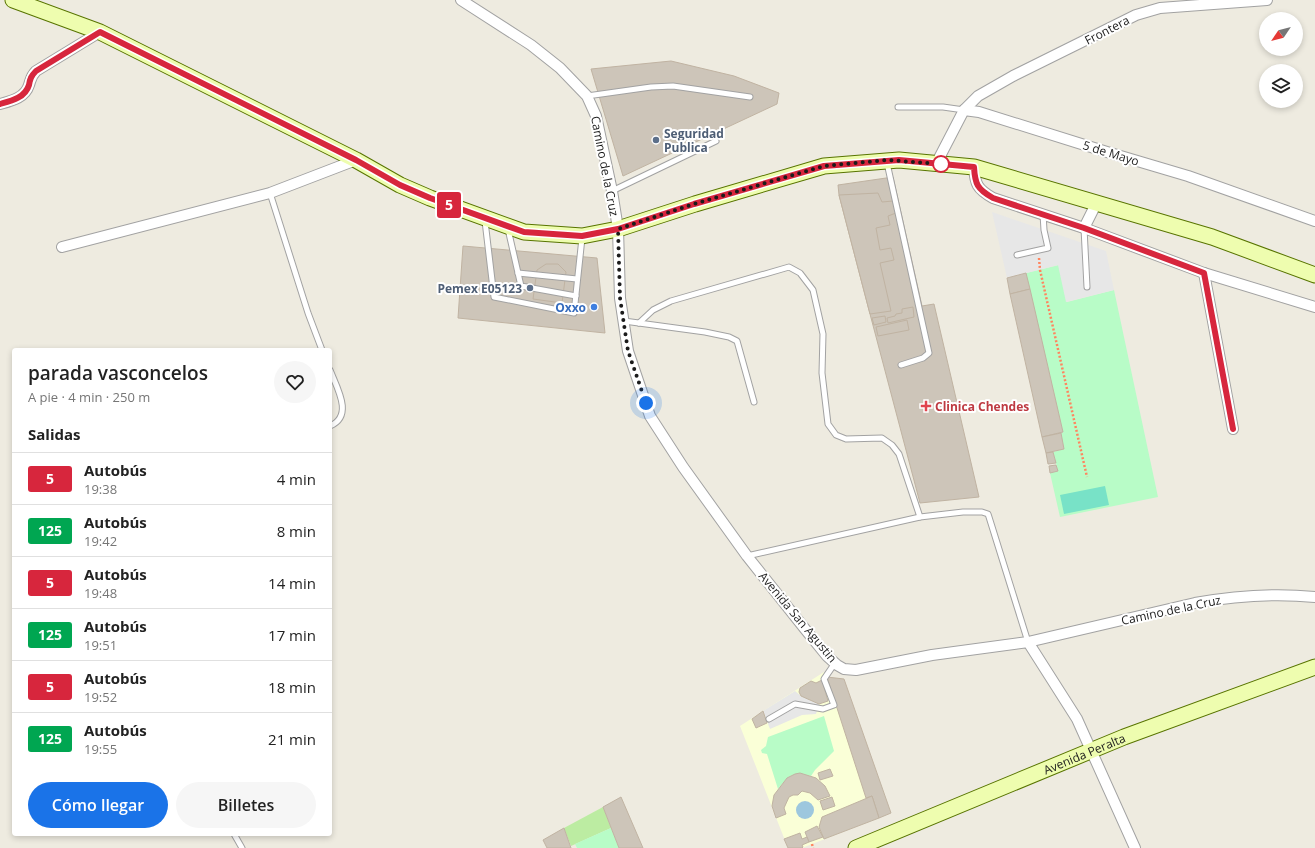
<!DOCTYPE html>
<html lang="es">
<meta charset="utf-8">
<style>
:root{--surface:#fff;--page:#f6f6f6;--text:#222;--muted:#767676;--line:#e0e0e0;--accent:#1a73e8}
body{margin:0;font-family:"Open Sans",sans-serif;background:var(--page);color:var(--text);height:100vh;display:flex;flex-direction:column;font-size:15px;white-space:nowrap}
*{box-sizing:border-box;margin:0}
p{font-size:13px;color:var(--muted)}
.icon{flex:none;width:22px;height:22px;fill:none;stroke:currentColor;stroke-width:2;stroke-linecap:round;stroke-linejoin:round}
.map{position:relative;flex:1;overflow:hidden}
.sheet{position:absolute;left:12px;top:348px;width:320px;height:488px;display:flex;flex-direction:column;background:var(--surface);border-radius:4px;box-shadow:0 2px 6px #0003}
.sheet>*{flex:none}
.badge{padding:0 8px;border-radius:3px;font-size:14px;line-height:26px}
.needle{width:26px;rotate:235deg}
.tools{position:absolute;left:1259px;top:12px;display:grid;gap:8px}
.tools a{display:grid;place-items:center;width:44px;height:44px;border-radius:50%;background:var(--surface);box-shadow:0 2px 6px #0003;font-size:20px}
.you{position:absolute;width:20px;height:20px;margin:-10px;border:3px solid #fff;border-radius:50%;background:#1a73e8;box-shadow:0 0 0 6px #1a73e833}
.map>.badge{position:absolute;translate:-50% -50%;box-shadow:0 0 0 2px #fff}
h2{padding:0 16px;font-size:15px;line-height:36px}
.round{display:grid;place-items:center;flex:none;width:42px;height:42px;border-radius:21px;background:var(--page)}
.head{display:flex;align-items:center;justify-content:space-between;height:68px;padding:0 16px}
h1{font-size:19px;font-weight:600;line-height:30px}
.cta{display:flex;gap:8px;margin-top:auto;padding:8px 16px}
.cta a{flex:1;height:46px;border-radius:24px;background:var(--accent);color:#fff;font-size:16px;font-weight:600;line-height:46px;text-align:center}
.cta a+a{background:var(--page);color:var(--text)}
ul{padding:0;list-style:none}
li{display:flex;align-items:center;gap:12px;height:52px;padding:0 16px;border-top:1px solid var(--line)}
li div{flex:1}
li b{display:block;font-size:15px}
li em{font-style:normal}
li .badge{min-width:44px;font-weight:700;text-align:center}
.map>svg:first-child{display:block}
</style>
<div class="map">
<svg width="1315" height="848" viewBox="0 0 1315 848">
<rect width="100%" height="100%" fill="#eeebe0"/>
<polygon fill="#faffd7" points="824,672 827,677 844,679 891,813 802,848 788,848 740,726"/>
<polygon fill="#bceca2" points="603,807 611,828 571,846 564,828"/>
<g fill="#b8fcc7">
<polygon points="1059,265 1067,302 1114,290 1158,497 1060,517 1050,473 1058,471 1053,452 1064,449 1061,433 1063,432 1026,273"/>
<path d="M824,716L834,751L815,770L811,776C793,771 789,775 778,789L767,754L762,753L761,750L766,746L768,737Z"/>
<polygon points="611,828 619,848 577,848 575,844"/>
</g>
<polygon fill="#78e2c7" points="1105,486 1109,505 1064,514 1060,495"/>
<g fill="#e7e7e7">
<polygon points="992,212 1106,251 1114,290 1066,302 1058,265 1007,278"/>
<polygon points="795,691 801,696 819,704 816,714 802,715 770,729 763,711"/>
</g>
<circle fill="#9dc7de" cx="805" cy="810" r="9"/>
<g fill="#cdc5b9" stroke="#c0b3a2">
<polygon points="671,61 734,76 779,93 777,104 623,176 591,69"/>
<polygon points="893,177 922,306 934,304 979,497 920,503 870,314 839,195 838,185"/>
<polygon points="878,193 882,202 893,201 896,213 888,216 890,225 876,228 880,250 891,248 894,260 880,263 891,311 870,314 839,195"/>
<polygon points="463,246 597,258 605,333 458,318"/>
<polygon points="546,264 558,264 566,272 562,303 533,299 537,270"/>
<polygon points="1026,273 1030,289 1010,294 1007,278"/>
<polygon points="1030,289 1063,432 1042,437 1010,294"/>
<polygon points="913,307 914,317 888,323 887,318 895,316 896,314 902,313 902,309"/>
<polygon points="885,316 886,322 874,325 872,318"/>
<polygon points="907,320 909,330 878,336 876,327"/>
<polygon points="1061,433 1064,449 1046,453 1042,437"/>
<polygon points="1053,452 1056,463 1048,464 1046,453"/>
<polygon points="1056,465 1058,471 1050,473 1049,466"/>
<polygon points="827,677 844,679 891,813 879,818 872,796 866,798"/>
<polygon points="822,680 828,701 819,704 801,696 799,692 800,688 811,681 816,683"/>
<polygon points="763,711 767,723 756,728 752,719"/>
<polygon points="830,769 833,776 820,780 818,773"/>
<polygon points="800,773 816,778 825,786 830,796 818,800 810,793 802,791 798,795 793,795 789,797 784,808 786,814 776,818 772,806 774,795 787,778 795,774"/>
<polygon points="872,796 879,818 824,839 819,827 822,817"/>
<polygon points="621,797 643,848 619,848 603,807"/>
<polygon points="832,797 835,806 823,810 820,801"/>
<polygon points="817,826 823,837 809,842 805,832"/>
<polygon points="564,828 571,848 547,848 543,840"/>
<polygon points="800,833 802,839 807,837 809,842 802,845 803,847 802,848 788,848 784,839"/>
</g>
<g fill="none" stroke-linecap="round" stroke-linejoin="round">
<defs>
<g id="lane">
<polyline points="587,96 651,87 673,86 750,97"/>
<polyline points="898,107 943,107 964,110"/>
<polyline points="887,163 929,353 923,358 901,365"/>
<polyline points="612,191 716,141"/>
<polyline points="270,193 308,313 322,350"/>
<polyline points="485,221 494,297 574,313 582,238"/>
<polyline points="1084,228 1087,287"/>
<polyline points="508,229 521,286 576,296"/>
<polyline points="1017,255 1048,248 1044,230 1043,214"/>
<polyline points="518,273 577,279"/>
<polyline points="624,321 705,332 729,337 737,341 754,402"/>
<polyline points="639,323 653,310 671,301 789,267 800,273 813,290 823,334 822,373 828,424 836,435 846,439 882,438 892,445 899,454 920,517"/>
<path d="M330,370C337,388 354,416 330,426"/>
<polyline points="747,556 920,517 963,512 982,512 988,514 989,517 1028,642"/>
<polyline points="769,719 795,704 823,709 834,705 824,679 835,663"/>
<polyline points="234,834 242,848"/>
</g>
<g id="street">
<polyline points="461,0 531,45 560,68 587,96 596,116 612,191 618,229 620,298 628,351 650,416 683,467 747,556 805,629 827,656 837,665 844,669 856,670 932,655 1028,642 1077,719 1135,848"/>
<path d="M0,104C11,101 25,98 29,85C31,79 31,76 36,71L100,32"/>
<polyline points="964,110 978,96 1013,76 1136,15 1160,8 1267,0"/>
<polyline points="936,164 964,110 979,112 1107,152 1188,176 1315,221"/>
<path d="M974,167C975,184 977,189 993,198L1084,228L1204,273L1315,307"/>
<polyline points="1084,228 1097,202"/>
<polyline points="62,247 270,193 356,160"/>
<polyline points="1204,273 1233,429"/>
<path d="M1028,642L1195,603C1234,596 1275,593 1315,597"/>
</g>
<g id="secondary">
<polyline points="13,0 100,32 356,160 400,185 430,198 524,232 582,236 618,229 695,204 824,166 899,160 974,167 1212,237 1315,275"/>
<path id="s1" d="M856,848L1124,737L1315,667"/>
</g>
</defs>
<use href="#lane" stroke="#a2a2a2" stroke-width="7"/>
<use href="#street" stroke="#a2a2a2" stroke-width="12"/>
<use href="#secondary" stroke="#587400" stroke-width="17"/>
<g stroke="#ff855f" stroke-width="2.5" stroke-dasharray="2 2" stroke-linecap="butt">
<polyline points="1039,258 1040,270 1087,477"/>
<polyline points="812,844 813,848"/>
</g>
<use href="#lane" stroke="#fff" stroke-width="5"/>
<use href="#street" stroke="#fff" stroke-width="10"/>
<use href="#secondary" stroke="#eefdaf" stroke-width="15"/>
</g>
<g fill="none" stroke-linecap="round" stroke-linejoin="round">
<defs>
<path id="line" d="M0,104C11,101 25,98 29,85C30,79 31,76 36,71L100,32L356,160L400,185L430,198L524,232L582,236L618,229L694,204L824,166L899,160L974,167C975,184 977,189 993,198L1084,228L1204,273L1233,429"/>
</defs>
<use href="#line" stroke="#fff" stroke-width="9"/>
<use href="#line" stroke="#d7263d" stroke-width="6"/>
<polyline stroke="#1b1b1b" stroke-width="4" stroke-dasharray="0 7.2" points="646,403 628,351 620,298 618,229 694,204 824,166 887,160 941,164"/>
</g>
<g fill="#5c6f8a" stroke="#fff" stroke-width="1.5">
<circle cx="656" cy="140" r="4"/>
<circle cx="530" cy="288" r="4"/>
</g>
<circle fill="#fff" stroke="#d7263d" stroke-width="2" cx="941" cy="164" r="8"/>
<circle fill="#3f7fe0" stroke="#fff" stroke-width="1.5" cx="594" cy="307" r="4"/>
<path fill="#e0444e" stroke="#fff" stroke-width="1.5" d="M924 400h4v4h4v4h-4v4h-4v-4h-4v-4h4z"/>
<g text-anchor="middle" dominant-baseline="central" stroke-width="4" stroke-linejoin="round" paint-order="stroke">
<g font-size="12" fill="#1b1b1b" stroke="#fff">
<text transform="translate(1107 30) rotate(-27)">Frontera</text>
<text transform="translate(1111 153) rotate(17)">5 de Mayo</text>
<text transform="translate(605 166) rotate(79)">Camino de la Cruz</text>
<text transform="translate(1171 610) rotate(-12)">Camino de la Cruz</text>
<text transform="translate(798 617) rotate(50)">Avenida San Agustin</text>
<text stroke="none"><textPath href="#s1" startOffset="247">Avenida Peralta</textPath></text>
</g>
<g font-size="12" font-weight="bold" fill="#4e5e75" stroke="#fff" text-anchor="start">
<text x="664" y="133">Seguridad<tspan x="664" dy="14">Publica</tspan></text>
<text x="522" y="288" text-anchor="end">Pemex E05123</text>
</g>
<g font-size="12" font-weight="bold" fill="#366cbe" stroke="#fff" text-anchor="end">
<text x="586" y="307">Oxxo</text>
</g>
<g font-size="12" font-weight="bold" fill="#be3a42" stroke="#fff" text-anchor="start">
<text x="935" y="406">Clinica Chendes</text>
</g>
</g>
</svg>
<div class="tools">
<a><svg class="needle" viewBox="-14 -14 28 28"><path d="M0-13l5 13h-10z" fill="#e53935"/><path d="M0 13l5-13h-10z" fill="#767676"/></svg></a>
<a><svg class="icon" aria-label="layers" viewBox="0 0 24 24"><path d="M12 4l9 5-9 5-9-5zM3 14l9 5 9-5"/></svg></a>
</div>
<div class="you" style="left:646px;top:403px"></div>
<b class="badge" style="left:449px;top:205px;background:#d7263d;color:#fff">5</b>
<section class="sheet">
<div class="head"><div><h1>parada vasconcelos</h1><p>A pie · 4 min · 250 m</p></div><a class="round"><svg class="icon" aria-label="heart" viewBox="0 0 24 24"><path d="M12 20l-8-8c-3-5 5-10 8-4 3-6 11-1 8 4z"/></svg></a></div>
<h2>Salidas</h2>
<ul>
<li><span class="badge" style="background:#d7263d;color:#fff">5</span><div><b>Autobús</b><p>19:38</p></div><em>4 min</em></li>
<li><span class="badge" style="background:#00a651;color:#fff">125</span><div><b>Autobús</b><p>19:42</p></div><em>8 min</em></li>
<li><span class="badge" style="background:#d7263d;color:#fff">5</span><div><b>Autobús</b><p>19:48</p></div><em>14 min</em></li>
<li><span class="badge" style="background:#00a651;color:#fff">125</span><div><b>Autobús</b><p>19:51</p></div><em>17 min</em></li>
<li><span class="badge" style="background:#d7263d;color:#fff">5</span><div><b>Autobús</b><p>19:52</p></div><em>18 min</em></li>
<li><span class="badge" style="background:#00a651;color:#fff">125</span><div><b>Autobús</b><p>19:55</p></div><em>21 min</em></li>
</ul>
<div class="cta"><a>Cómo llegar</a><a>Billetes</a></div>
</section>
</div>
